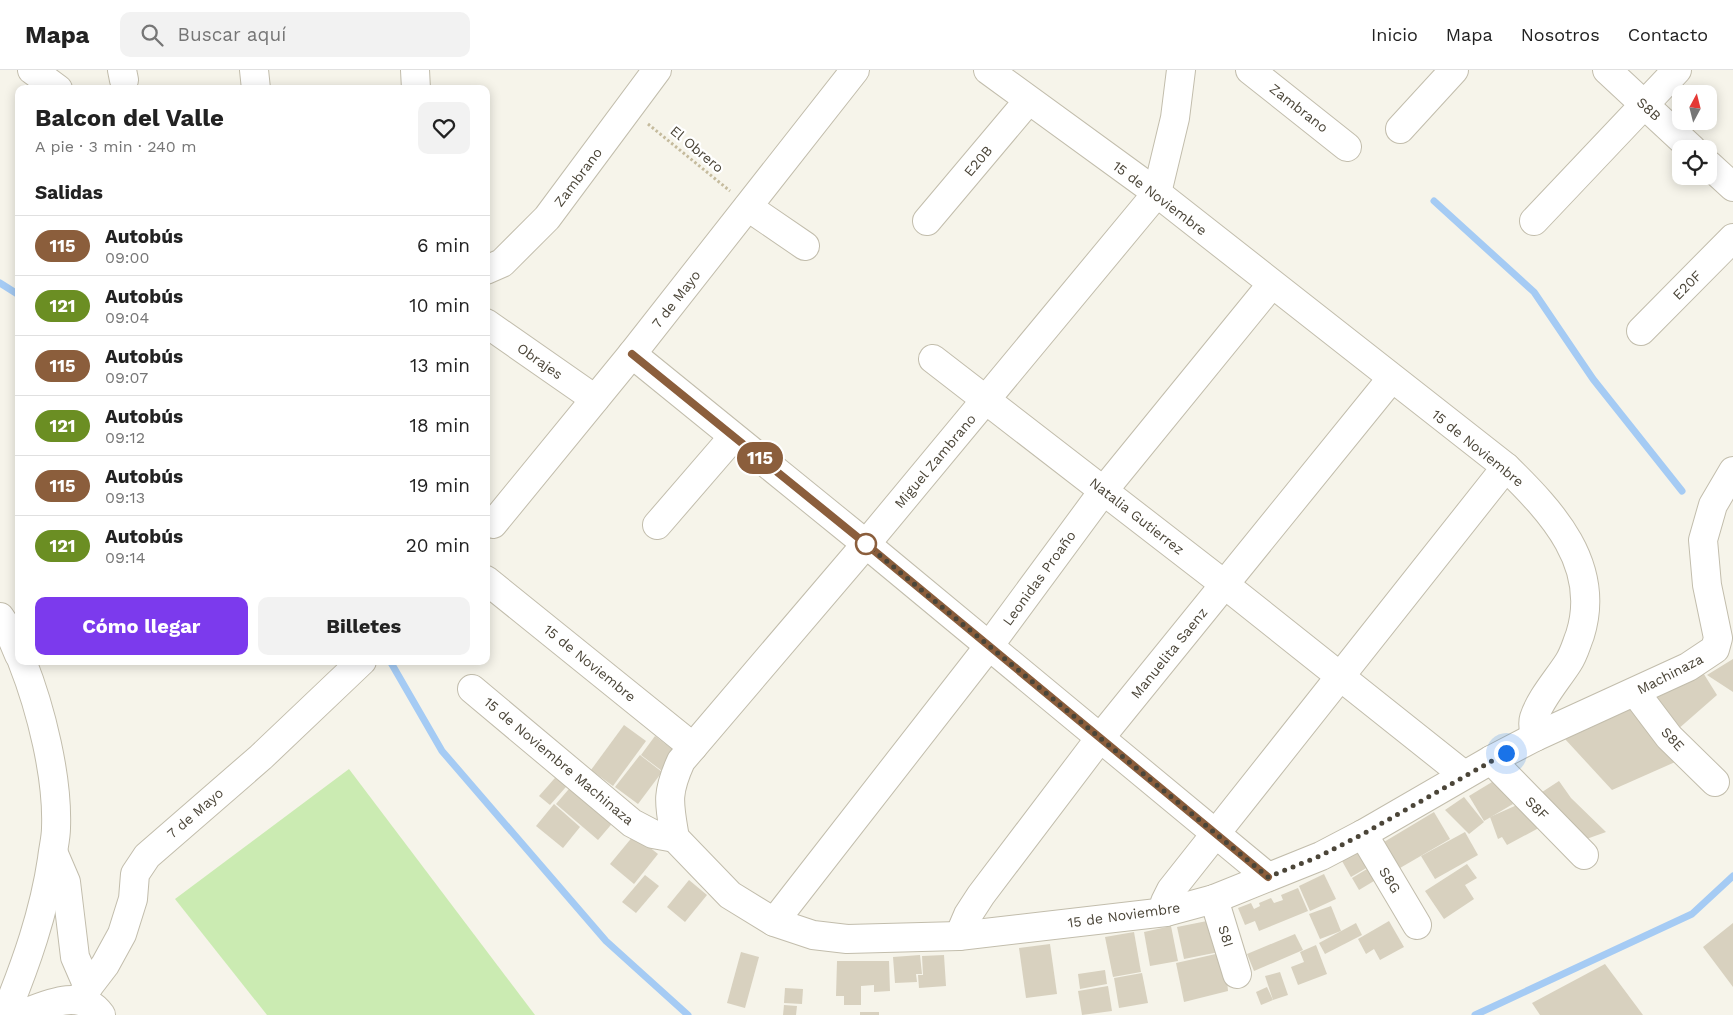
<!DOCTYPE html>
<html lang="es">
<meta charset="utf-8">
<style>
:root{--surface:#fff;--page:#f2f2f2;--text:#222;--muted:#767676;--line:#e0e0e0;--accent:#7c3aed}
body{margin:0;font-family:"Work Sans",sans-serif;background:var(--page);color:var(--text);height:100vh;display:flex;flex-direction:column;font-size:19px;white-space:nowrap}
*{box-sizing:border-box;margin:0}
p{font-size:16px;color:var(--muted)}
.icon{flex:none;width:28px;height:28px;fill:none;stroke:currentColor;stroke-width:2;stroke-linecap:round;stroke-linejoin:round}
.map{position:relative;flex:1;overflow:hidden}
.details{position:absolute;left:15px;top:15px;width:475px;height:580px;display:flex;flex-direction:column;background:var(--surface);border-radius:10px;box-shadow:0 2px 12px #0003}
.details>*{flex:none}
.badge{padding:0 10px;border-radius:16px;font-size:18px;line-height:32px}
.needle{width:32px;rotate:7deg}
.fabs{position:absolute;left:1672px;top:15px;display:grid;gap:10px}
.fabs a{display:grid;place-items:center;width:45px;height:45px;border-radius:10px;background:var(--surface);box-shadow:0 2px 12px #0003;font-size:25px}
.you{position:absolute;width:25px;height:25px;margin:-12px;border:4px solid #fff;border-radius:50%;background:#1a73e8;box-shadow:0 0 0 8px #1a73e833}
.map>.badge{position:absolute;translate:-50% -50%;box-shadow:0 0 0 2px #fff}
h2{padding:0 20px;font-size:19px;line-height:45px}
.round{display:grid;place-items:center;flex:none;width:52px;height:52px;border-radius:10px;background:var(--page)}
.headline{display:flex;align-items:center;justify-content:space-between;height:85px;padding:0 20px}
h1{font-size:24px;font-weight:700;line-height:38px}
.button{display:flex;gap:10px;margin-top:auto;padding:10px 20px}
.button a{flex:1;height:58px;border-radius:10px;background:var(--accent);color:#fff;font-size:20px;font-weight:700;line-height:58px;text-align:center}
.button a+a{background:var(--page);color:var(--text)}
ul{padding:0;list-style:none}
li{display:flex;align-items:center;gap:15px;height:60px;padding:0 20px;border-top:1px solid var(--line)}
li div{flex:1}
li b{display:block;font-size:19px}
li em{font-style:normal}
li .badge{min-width:55px;font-weight:700;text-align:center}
header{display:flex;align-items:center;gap:30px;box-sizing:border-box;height:70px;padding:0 25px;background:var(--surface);border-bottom:1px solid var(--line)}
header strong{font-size:24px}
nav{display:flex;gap:28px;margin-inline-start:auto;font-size:18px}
.search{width:350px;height:45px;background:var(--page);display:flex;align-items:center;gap:12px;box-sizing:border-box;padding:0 18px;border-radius:10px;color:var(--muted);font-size:19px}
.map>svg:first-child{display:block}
</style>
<header>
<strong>Mapa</strong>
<div class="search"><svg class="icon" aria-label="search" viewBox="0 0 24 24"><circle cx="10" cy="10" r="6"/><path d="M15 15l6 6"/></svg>Buscar aquí</div>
<nav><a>Inicio</a><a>Mapa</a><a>Nosotros</a><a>Contacto</a></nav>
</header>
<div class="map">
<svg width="1733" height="945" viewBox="0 0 1733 945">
<rect width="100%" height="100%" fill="#f6f4ea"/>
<polygon fill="#cbebb2" points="349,699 535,945 267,945 175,829"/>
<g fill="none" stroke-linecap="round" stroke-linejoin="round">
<g stroke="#a5cbf4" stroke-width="7">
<polyline points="1434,131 1534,222 1593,309 1682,421"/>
<polyline points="0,213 19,225"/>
<polyline points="390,591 442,681 606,871 688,945"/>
<polyline points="1475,945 1692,844 1733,806"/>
</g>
</g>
<g fill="#d8d1bf">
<polygon points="1733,589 1733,622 1707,605"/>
<polygon points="1702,601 1717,625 1669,667 1649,630"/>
<polygon points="1634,637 1682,689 1612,720 1565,669"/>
<polygon points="624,655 646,671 613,716 591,700"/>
<polygon points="655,666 676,682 662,701 641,685"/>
<polygon points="640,685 662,702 638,734 615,717"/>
<polygon points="562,700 573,709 550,735 539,726"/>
<polygon points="1497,709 1513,734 1484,751 1469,726"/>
<polygon points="1559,711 1571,728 1606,762 1581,771 1536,726"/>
<polygon points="574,713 616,749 598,770 556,734"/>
<polygon points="1464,727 1484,752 1469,764 1445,740"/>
<polygon points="1528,730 1548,753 1507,775 1502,767 1498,769 1490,747"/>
<polygon points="554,734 580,757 563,778 536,756"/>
<polygon points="1434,742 1450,769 1400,798 1384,772"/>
<polygon points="1465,762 1478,785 1435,809 1421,786"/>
<polygon points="634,765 658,784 634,814 610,794"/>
<polygon points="1366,778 1375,793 1351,807 1342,791"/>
<polygon points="1377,793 1384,805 1359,820 1352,808"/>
<polygon points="1467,794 1477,808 1465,815 1474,829 1444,849 1425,821"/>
<polygon points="1324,804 1336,829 1310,841 1299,816"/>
<polygon points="645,805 659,816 636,843 622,832"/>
<polygon points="689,810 707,825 685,852 667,837"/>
<polygon points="1298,818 1308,841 1259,861 1255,851 1245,855 1238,838 1251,833 1254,839 1260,836 1259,833 1271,828 1274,833 1283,830 1281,825"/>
<polygon points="1331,836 1341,861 1320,869 1309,844"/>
<polygon points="1212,850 1219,882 1184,889 1177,857"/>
<polygon points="1389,851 1404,877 1380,890 1374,879 1366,884 1358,869"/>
<polygon points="1356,853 1362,865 1325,884 1319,873"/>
<polygon points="1733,853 1733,917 1703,877"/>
<polygon points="1171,856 1178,891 1150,896 1144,862"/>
<polygon points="1134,862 1141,902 1113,907 1105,867"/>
<polygon points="1295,864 1303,880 1254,901 1247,884"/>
<polygon points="1050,874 1057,924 1026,928 1019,878"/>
<polygon points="1316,875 1327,904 1298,915 1291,897 1304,892 1300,882"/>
<polygon points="1229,881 1227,910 1228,921 1184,932 1176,893"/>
<polygon points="741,882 759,887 745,938 727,933"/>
<polygon points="920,885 922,904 916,904 917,912 895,913 893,887"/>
<polygon points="944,885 946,916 919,918 918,905 923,905 922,886"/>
<polygon points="837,891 889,891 890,921 874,922 874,915 861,916 861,935 844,935 844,926 836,926"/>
<polygon points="1605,894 1643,945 1540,945 1532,933"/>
<polygon points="1105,900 1107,914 1080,919 1078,904"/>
<polygon points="1280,902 1288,925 1273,930 1265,906"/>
<polygon points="1142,903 1148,933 1119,938 1114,908"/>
<polygon points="1108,916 1112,941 1082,945 1078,921"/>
<polygon points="1267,917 1273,930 1261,935 1256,922"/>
<polygon points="785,918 803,919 802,934 784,933"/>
<polygon points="784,935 797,936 796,945 783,945"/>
<rect x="860" y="942" width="19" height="3"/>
</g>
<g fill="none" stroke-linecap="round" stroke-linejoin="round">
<defs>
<g id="minor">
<polyline points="32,0 58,19"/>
<polyline points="122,0 124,10"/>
<polyline points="254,0 256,19"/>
<polyline points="415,0 416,19"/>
<path d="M988,0L1157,123L1506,397C1552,442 1602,495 1580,565C1576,575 1574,584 1568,593C1557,610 1540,629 1534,648C1532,654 1534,662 1535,667"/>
<polyline points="1250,0 1347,77"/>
<polyline points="1607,0 1692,79"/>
<polyline points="1400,59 1454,0"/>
<polyline points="1709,95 1733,117"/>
<polyline points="748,137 805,176"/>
<polyline points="927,151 1028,31"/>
<polyline points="1534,151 1677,0"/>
<polyline points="486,200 502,193 547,148 657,0"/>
<polyline points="486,253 595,329"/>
<polyline points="1641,261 1733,168"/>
<polyline points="632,284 866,474 1268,807"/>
<polyline points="933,289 1224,514 1464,705"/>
<polyline points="493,454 632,284 855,0"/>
<polyline points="657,455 733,367"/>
<polyline points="486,510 693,677"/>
<polyline points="0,547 8,559 19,585"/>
<polyline points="472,619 632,753 653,764 675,768"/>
<polyline points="1635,622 1669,667 1715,712"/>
<polyline points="1491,690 1584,785"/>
<polyline points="1363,764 1417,855"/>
<polyline points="675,768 730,825 774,852 813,865 847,869 959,866 1166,842 1214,829 1321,786 1363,764 1491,690 1535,667 1688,597 1715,579 1718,568 1707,515 1703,470 1713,435 1733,401"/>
<path d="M675,768C669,733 666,724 681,691L866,474L1157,123L1175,48L1181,0"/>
<polyline points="54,784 66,812 75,887 88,917"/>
<polyline points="1214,829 1237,904"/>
<polyline points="1166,842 1165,832 1171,820 1506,397"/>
<polyline points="774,852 989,576 1104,420 1271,215"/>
<polyline points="959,866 968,845 981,825 1100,668 1391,309"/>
<polyline points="79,929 105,895 122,864 133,829 135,804 147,786 261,687 362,591"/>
<path d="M5,945C26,894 44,843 52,789C53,779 56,768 56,758C58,707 41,639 22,591"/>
<path d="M20,945C46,935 81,917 101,945"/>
</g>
</defs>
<use href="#minor" stroke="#c2bdac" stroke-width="30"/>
<polyline stroke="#c5bb9d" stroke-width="3" stroke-dasharray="2.5 2.5" stroke-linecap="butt" points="648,54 730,121"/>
<use href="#minor" stroke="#fff" stroke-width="28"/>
</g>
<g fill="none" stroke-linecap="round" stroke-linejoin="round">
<defs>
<polyline id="line" points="632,284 866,474 1268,807"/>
</defs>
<use href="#line" stroke="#fff" stroke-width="11"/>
<use href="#line" stroke="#8b5e3c" stroke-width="8"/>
<polyline stroke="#4b4538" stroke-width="5" stroke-dasharray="0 9" points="866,474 1268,807 1320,786 1363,764 1506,683"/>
</g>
<circle fill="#fff" stroke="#8b5e3c" stroke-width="2.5" cx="866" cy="474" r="10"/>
<g text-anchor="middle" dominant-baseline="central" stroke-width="4.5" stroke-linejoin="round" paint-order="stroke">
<g font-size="14" fill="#4b4538" stroke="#fff">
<text transform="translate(1299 38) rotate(38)">Zambrano</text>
<text transform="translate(1649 39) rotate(43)">S8B</text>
<text transform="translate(697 79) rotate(40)">El Obrero</text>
<text transform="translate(978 91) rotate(-50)">E20B</text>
<text transform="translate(578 107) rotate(-53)">Zambrano</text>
<text transform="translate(1160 128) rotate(37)">15 de Noviembre</text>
<text transform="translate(1687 215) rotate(-45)">E20F</text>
<text transform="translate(676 229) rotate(-52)">7 de Mayo</text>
<text transform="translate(540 291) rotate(35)">Obrajes</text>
<text transform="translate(1478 378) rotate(39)">15 de Noviembre</text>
<text transform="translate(935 391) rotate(-50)">Miguel Zambrano</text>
<text transform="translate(1137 446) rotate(38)">Natalia Gutierrez</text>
<text transform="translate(1039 508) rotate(-54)">Leonidas Proaño</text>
<text transform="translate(1169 583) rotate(-51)">Manuelita Saenz</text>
<text transform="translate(590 593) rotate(39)">15 de Noviembre</text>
<text transform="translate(1670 604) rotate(-27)">Machinaza</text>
<text transform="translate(1673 669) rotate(47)">S8E</text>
<text transform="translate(559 691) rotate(40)">15 de Noviembre Machinaza</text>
<text transform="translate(1537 738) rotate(45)">S8F</text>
<text transform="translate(195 743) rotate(-41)">7 de Mayo</text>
<text transform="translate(1390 810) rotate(59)">S8G</text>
<text transform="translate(1124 845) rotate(-8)">15 de Noviembre</text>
<text transform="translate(1226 866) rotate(73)">S8I</text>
</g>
</g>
</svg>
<div class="fabs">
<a><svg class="needle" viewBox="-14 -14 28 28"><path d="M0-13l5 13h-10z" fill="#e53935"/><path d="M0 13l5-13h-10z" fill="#767676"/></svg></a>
<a><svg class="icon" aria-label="locate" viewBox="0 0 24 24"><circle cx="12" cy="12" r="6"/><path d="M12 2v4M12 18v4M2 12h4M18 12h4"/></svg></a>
</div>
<div class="you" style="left:1506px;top:683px"></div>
<b class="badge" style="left:760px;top:388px;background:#8b5e3c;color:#fff">115</b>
<section class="details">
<div class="headline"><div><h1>Balcon del Valle</h1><p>A pie · 3 min · 240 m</p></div><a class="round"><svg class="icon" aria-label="heart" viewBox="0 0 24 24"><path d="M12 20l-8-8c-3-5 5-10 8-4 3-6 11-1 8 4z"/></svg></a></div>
<h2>Salidas</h2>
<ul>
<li><span class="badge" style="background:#8b5e3c;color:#fff">115</span><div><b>Autobús</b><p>09:00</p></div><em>6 min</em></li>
<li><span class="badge" style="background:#6b8e23;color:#fff">121</span><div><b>Autobús</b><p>09:04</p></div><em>10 min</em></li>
<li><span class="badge" style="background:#8b5e3c;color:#fff">115</span><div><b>Autobús</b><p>09:07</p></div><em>13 min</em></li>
<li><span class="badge" style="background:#6b8e23;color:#fff">121</span><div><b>Autobús</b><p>09:12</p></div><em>18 min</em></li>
<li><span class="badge" style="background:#8b5e3c;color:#fff">115</span><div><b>Autobús</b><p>09:13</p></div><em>19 min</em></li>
<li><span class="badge" style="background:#6b8e23;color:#fff">121</span><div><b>Autobús</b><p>09:14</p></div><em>20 min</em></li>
</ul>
<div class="button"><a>Cómo llegar</a><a>Billetes</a></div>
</section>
</div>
